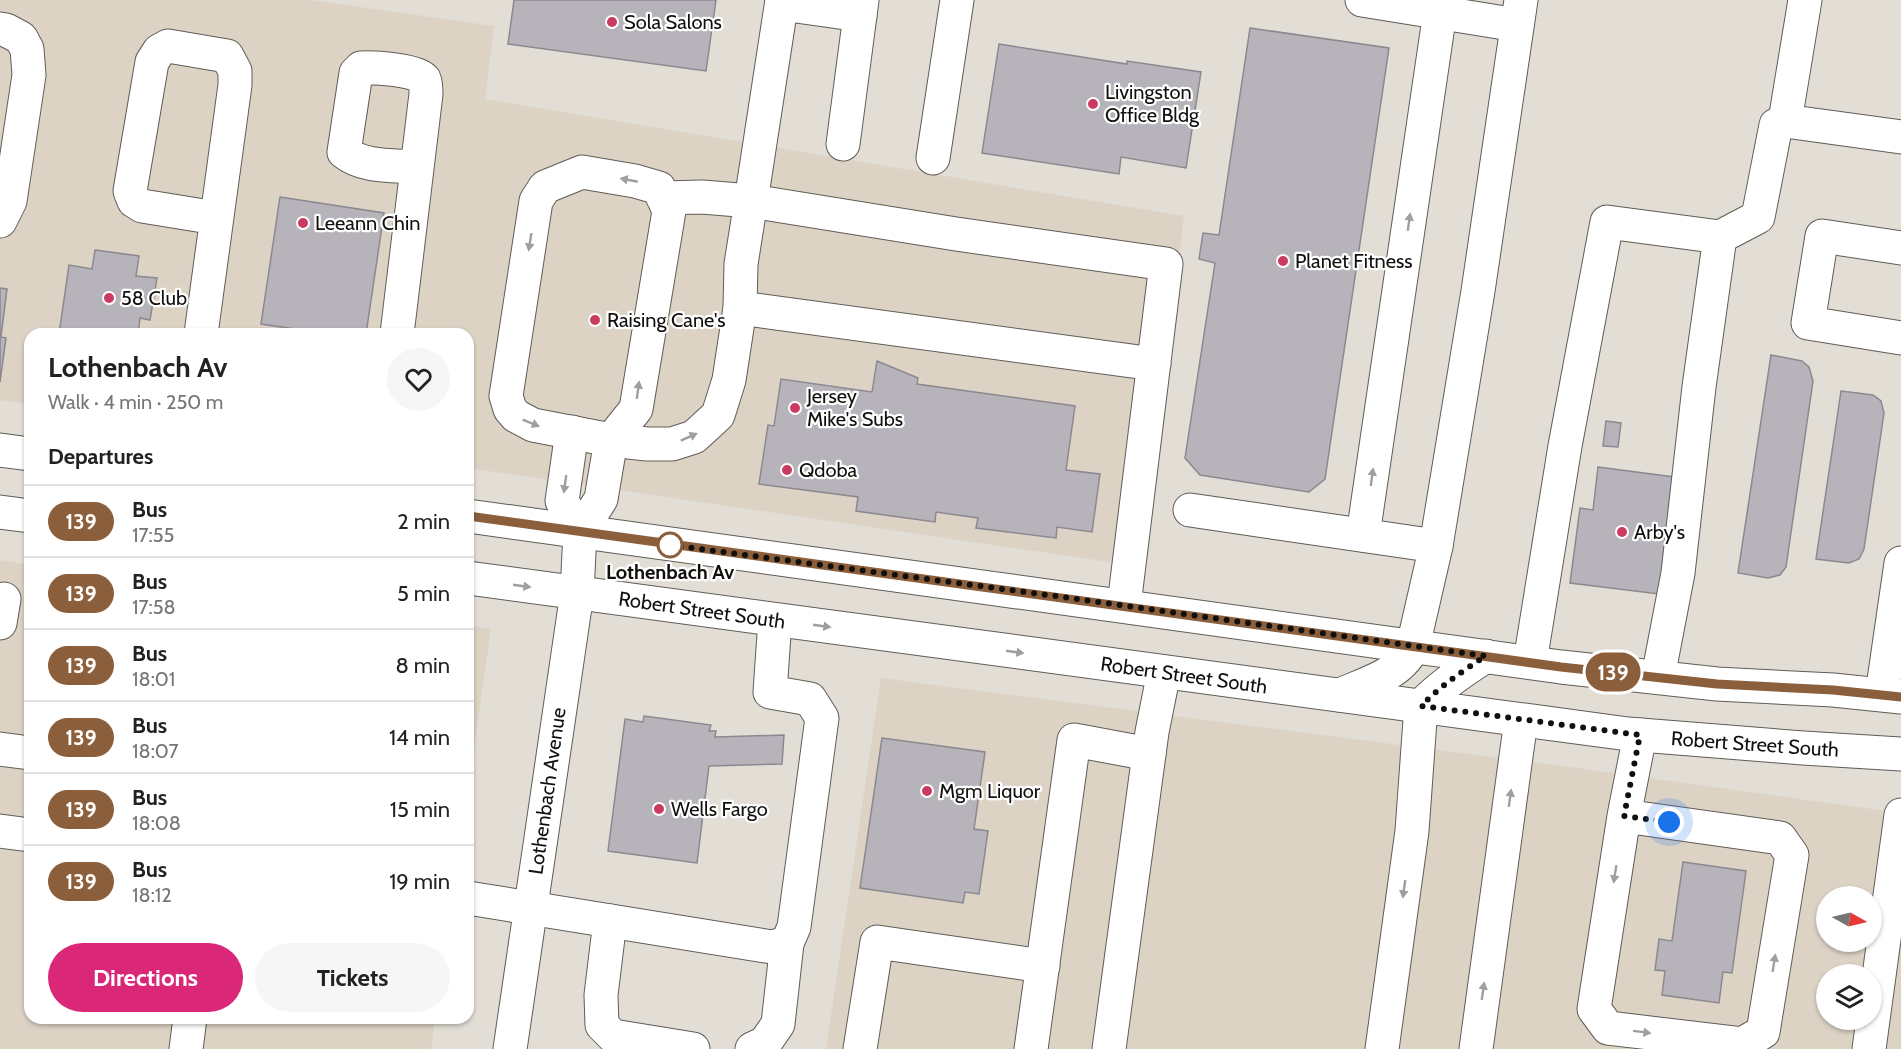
<!DOCTYPE html>
<meta charset="utf-8">
<style>
:root{--surface:#fff;--page:#f6f6f6;--text:#222;--muted:#767676;--line:#e0e0e0;--accent:#db2777}
body{margin:0;font-family:Cabin,sans-serif;background:var(--page);color:var(--text);height:100vh;display:flex;flex-direction:column;font-size:22px;white-space:nowrap}
*{box-sizing:border-box;margin:0}
p{font-size:20px;color:var(--muted)}
.icon{flex:none;width:33px;height:33px;fill:none;stroke:currentColor;stroke-width:2;stroke-linecap:round;stroke-linejoin:round}
.map{position:relative;flex:1;overflow:hidden}
.drawer{position:absolute;left:24px;top:328px;width:450px;height:696px;display:flex;flex-direction:column;background:var(--surface);border-radius:18px;box-shadow:0 2px 4px #0004}
.drawer>*{flex:none}
.badge{padding:0 12px;border-radius:20px;font-size:21px;line-height:39px}
.needle{width:39px;rotate:98deg}
.buttons{position:absolute;left:1816px;top:886px;display:grid;gap:12px}
.buttons a{display:grid;place-items:center;width:66px;height:66px;border-radius:50%;background:var(--surface);box-shadow:0 2px 4px #0004;font-size:30px}
.you{position:absolute;width:30px;height:30px;margin:-15px;border:4px solid #fff;border-radius:50%;background:#1a73e8;box-shadow:0 0 0 9px #1a73e833}
.map>.badge{position:absolute;translate:-50% -50%;box-shadow:0 0 0 3px #fff}
h2{padding:0 24px;font-size:22px;line-height:54px}
.round{display:grid;place-items:center;flex:none;width:63px;height:63px;border-radius:32px;background:var(--page)}
.head{display:flex;align-items:center;justify-content:space-between;height:102px;padding:0 24px}
h1{font-size:28px;font-weight:700;line-height:45px}
.cta{display:flex;gap:12px;margin-top:auto;padding:12px 24px}
.cta a{flex:1;height:69px;border-radius:36px;background:var(--accent);color:#fff;font-size:24px;font-weight:700;line-height:69px;text-align:center}
.cta a+a{background:var(--page);color:var(--text)}
ul{padding:0;list-style:none}
li{display:flex;align-items:center;gap:18px;height:72px;padding:0 24px;border-top:2px solid var(--line)}
li div{flex:1}
li b{display:block;font-size:22px}
li em{font-style:normal}
li .badge{min-width:66px;font-weight:700;text-align:center}
.map>svg:first-child{display:block}
</style>
<div class="map">
<svg width="1901" height="1049" viewBox="0 0 1901 1049">
<rect width="100%" height="100%" fill="#e2ded6"/>
<g fill="#dcd3c5" fill-rule="evenodd">
<polygon points="0,0 311,0 494,26 485,99 1184,216 1143,567 468,468 468,334 30,334 30,404 0,400"/>
<polygon points="0,560 30,565 30,1018 435,1019 431,1049 0,1049"/>
<polygon points="468,625 491,629 468,790"/>
<path d="M881,678L1570,767L1901,813V1049H826ZM1827,897H1872V942H1827ZM1827,975H1872V1020H1827Z"/>
</g>
<g fill="#b7b3bb" stroke="#8c888f" stroke-width="1.5">
<polygon points="514,0 716,0 706,71 508,44"/>
<polygon points="1250,28 1389,48 1325,479 1309,492 1200,475 1185,458 1215,263 1199,259 1203,233 1219,235"/>
<polygon points="999,44 1127,64 1127,61 1201,72 1186,168 1121,157 1119,174 982,153"/>
<polygon points="280,197 384,213 366,334 329,334 261,324"/>
<polygon points="95,250 139,256 136,276 157,278 150,320 140,318 138,334 59,334 69,265 92,269"/>
<polygon points="0,288 7,289 1,337 6,338 0,382"/>
<polygon points="1771,355 1802,361 1809,367 1813,381 1786,567 1780,575 1768,578 1738,573"/>
<polygon points="877,361 918,378 917,384 1075,406 1066,470 1100,474 1092,532 1057,527 1056,538 976,528 978,518 936,512 935,522 856,511 858,497 759,484 768,425 774,426 781,379 872,392"/>
<polygon points="1841,391 1873,395 1881,401 1884,413 1864,549 1859,559 1849,563 1816,559"/>
<polygon points="1606,421 1621,423 1618,447 1603,446"/>
<polygon points="1598,467 1674,477 1659,594 1570,583 1580,508 1593,510"/>
<polygon points="644,716 711,725 709,731 716,731 715,737 784,735 782,764 709,766 697,863 608,851 625,719 643,722"/>
<polygon points="882,738 985,752 974,829 988,831 979,894 965,892 963,903 860,888"/>
<polygon points="1683,862 1746,871 1732,973 1723,972 1719,1003 1662,995 1665,971 1655,970 1659,939 1672,941"/>
</g>
<g fill="none" stroke-linecap="round" stroke-linejoin="round">
<defs>
<g id="minor">
<polyline points="782,0 751,201 956,234 1166,264 1124,605"/>
<polyline points="1362,0 1517,25"/>
<polyline points="1805,0 1785,121 1901,137"/>
<polyline points="782,4 860,15"/>
<polyline points="0,29 6,30 21,38 27,49 29,75 10,201 0,221"/>
<polyline points="843,144 862,0"/>
<polyline points="933,158 957,0"/>
<polyline points="1901,248 1822,236 1808,323 1901,338"/>
<polyline points="740,308 1154,364"/>
<polyline points="201,334 235,85 235,71 227,56 168,46 159,51 152,62 130,191 134,201 142,206 216,218"/>
<path d="M397,334L426,94C426,89 426,83 424,79C418,70 373,67 361,68L356,73L344,152C364,168 393,165 417,167"/>
<polyline points="572,432 562,501 580,532"/>
<polyline points="1190,510 1436,546"/>
<polyline points="1363,535 1440,12"/>
<polyline points="0,623 4,599"/>
<polyline points="1413,646 1436,546 1478,291 1521,0"/>
<polyline points="1530,662 1565,446 1607,222 1720,237"/>
<polyline points="1658,677 1678,573 1699,387 1720,237 1758,217 1776,125 1785,121"/>
<polyline points="1882,694 1901,563"/>
<polyline points="0,749 30,753"/>
<polyline points="1624,816 1780,838 1792,855 1763,1032 1742,1044 1608,1028 1594,1009 1624,816 1640,735"/>
<polyline points="0,831 30,835"/>
<polyline points="468,898 772,947 787,943 794,927 822,718 810,699 770,692 775,620"/>
<polyline points="610,921 601,995 602,1025 613,1036 693,1049"/>
<polyline points="186,1049 190,1018"/>
<polyline points="510,1049 577,593 580,532 601,499 611,440 636,409 669,211 659,188 635,181 582,172 545,187 536,201 506,396 510,409 516,416 533,425 611,440 647,444 672,444 694,437 718,415 729,380 740,308 741,264 751,201 702,197 663,198"/>
<polyline points="752,1049 765,1043 778,1024 787,943"/>
<polyline points="860,1049 877,942 1043,966"/>
<polyline points="1031,1049 1074,740 1149,754"/>
<polyline points="1109,1049 1152,732 1164,672"/>
<polyline points="1382,1049 1412,831 1421,706"/>
<polyline points="1476,1049 1521,720"/>
<polyline points="1869,1049 1901,815"/>
</g>
<g id="major">
<polyline points="0,450 30,454"/>
<polyline points="0,512 30,516"/>
<polyline points="468,516 1561,667 1717,684 1833,690 1901,697"/>
<polyline points="468,578 1628,734 1803,748 1901,754"/>
<path d="M1340,695C1364,684 1403,674 1413,646"/>
<path d="M1421,706C1440,686 1462,671 1486,656"/>
</g>
</defs>
<use href="#minor" stroke="#605c56" stroke-width="35"/>
<use href="#major" stroke="#605c56" stroke-width="35"/>
<use href="#minor" stroke="#fff" stroke-width="33"/>
<use href="#major" stroke="#fff" stroke-width="33"/>
</g>
<defs><path id="oneway-solid" d="M-6-.8H1V-3.2L6.5 0L1 3.2V.8H-6Z" transform="scale(1.5)"/></defs>
<g fill="#a09f9e">
<use href="#oneway-solid" transform="translate(629 180) rotate(-169)"/>
<use href="#oneway-solid" transform="translate(1409 222) rotate(-82)"/>
<use href="#oneway-solid" transform="translate(530 242) rotate(99)"/>
<use href="#oneway-solid" transform="translate(638 390) rotate(-82)"/>
<use href="#oneway-solid" transform="translate(531 423) rotate(22)"/>
<use href="#oneway-solid" transform="translate(689 437) rotate(-24)"/>
<use href="#oneway-solid" transform="translate(1372 477) rotate(-82)"/>
<use href="#oneway-solid" transform="translate(565 484) rotate(98)"/>
<use href="#oneway-solid" transform="translate(522 586) rotate(8)"/>
<use href="#oneway-solid" transform="translate(822 626) rotate(8)"/>
<use href="#oneway-solid" transform="translate(1015 652) rotate(8)"/>
<use href="#oneway-solid" transform="translate(1510 798) rotate(-82)"/>
<use href="#oneway-solid" transform="translate(1615 874) rotate(99)"/>
<use href="#oneway-solid" transform="translate(1404 889) rotate(98)"/>
<use href="#oneway-solid" transform="translate(1774 963) rotate(-81)"/>
<use href="#oneway-solid" transform="translate(1483 991) rotate(-82)"/>
<use href="#oneway-solid" transform="translate(1642 1032) rotate(7)"/>
</g>
<g fill="none" stroke-linecap="round" stroke-linejoin="round">
<defs>
<polyline id="line" points="468,516 1561,667 1717,684 1833,690 1901,697"/>
</defs>
<use href="#line" stroke="#fff" stroke-width="14"/>
<use href="#line" stroke="#8b5e3c" stroke-width="9"/>
<path stroke="#12100d" stroke-width="6" stroke-dasharray="0 10.8" d="M670,545L1033,593L1486,656C1462,671 1441,686 1421,706L1640,735L1624,816L1669,822"/>
</g>
<g fill="#cb3b61" stroke="#fff" stroke-width="2">
<circle cx="612" cy="22" r="6"/>
<circle cx="1093" cy="104" r="6"/>
<circle cx="303" cy="223" r="6"/>
<circle cx="1283" cy="261" r="6"/>
<circle cx="109" cy="298" r="6"/>
<circle cx="595" cy="320" r="6"/>
<circle cx="795" cy="408" r="6"/>
<circle cx="787" cy="470" r="6"/>
<circle cx="1622" cy="532" r="6"/>
<circle cx="927" cy="791" r="6"/>
<circle cx="659" cy="809" r="6"/>
</g>
<circle fill="#fff" stroke="#8b5e3c" stroke-width="3" cx="670" cy="545" r="12"/>
<g text-anchor="middle" dominant-baseline="central" stroke-width="4.5" stroke-linejoin="round" paint-order="stroke">
<g font-size="20" fill="#12100d" stroke="#fff" text-anchor="start">
<text x="624" y="22">Sola Salons</text>
<text x="1105" y="92">Livingston<tspan x="1105" dy="23">Office Bldg</tspan></text>
<text x="315" y="223">Leeann Chin</text>
<text x="1295" y="261">Planet Fitness</text>
<text x="121" y="298">58 Club</text>
<text x="607" y="320">Raising Cane's</text>
<text x="807" y="396">Jersey<tspan x="807" dy="23">Mike's Subs</tspan></text>
<text x="799" y="470">Qdoba</text>
<text x="1634" y="532">Arby's</text>
<text x="939" y="791">Mgm Liquor</text>
<text x="671" y="809">Wells Fargo</text>
</g>
<g font-size="20" font-weight="bold" fill="#12100d" stroke="#fff">
<text x="670" y="572">Lothenbach Av</text>
</g>
<g font-size="20" fill="#12100d" stroke="#fff">
<text transform="translate(702 610) rotate(8)">Robert Street South</text>
<text transform="translate(1184 675) rotate(8)">Robert Street South</text>
<text transform="translate(1755 744) rotate(4)">Robert Street South</text>
<text transform="translate(547 791) rotate(-82)">Lothenbach Avenue</text>
</g>
</g>
</svg>
<div class="buttons">
<a><svg class="needle" viewBox="-14 -14 28 28"><path d="M0-13l5 13h-10z" fill="#e53935"/><path d="M0 13l5-13h-10z" fill="#767676"/></svg></a>
<a><svg class="icon" aria-label="layers" viewBox="0 0 24 24"><path d="M12 4l9 5-9 5-9-5zM3 14l9 5 9-5"/></svg></a>
</div>
<div class="you" style="left:1669px;top:822px"></div>
<b class="badge" style="left:1613px;top:672px;background:#8b5e3c;color:#fff">139</b>
<section class="drawer">
<div class="head"><div><h1>Lothenbach Av</h1><p>Walk · 4 min · 250 m</p></div><a class="round"><svg class="icon" aria-label="heart" viewBox="0 0 24 24"><path d="M12 20l-8-8c-3-5 5-10 8-4 3-6 11-1 8 4z"/></svg></a></div>
<h2>Departures</h2>
<ul>
<li><span class="badge" style="background:#8b5e3c;color:#fff">139</span><div><b>Bus</b><p>17:55</p></div><em>2 min</em></li>
<li><span class="badge" style="background:#8b5e3c;color:#fff">139</span><div><b>Bus</b><p>17:58</p></div><em>5 min</em></li>
<li><span class="badge" style="background:#8b5e3c;color:#fff">139</span><div><b>Bus</b><p>18:01</p></div><em>8 min</em></li>
<li><span class="badge" style="background:#8b5e3c;color:#fff">139</span><div><b>Bus</b><p>18:07</p></div><em>14 min</em></li>
<li><span class="badge" style="background:#8b5e3c;color:#fff">139</span><div><b>Bus</b><p>18:08</p></div><em>15 min</em></li>
<li><span class="badge" style="background:#8b5e3c;color:#fff">139</span><div><b>Bus</b><p>18:12</p></div><em>19 min</em></li>
</ul>
<div class="cta"><a>Directions</a><a>Tickets</a></div>
</section>
</div>
